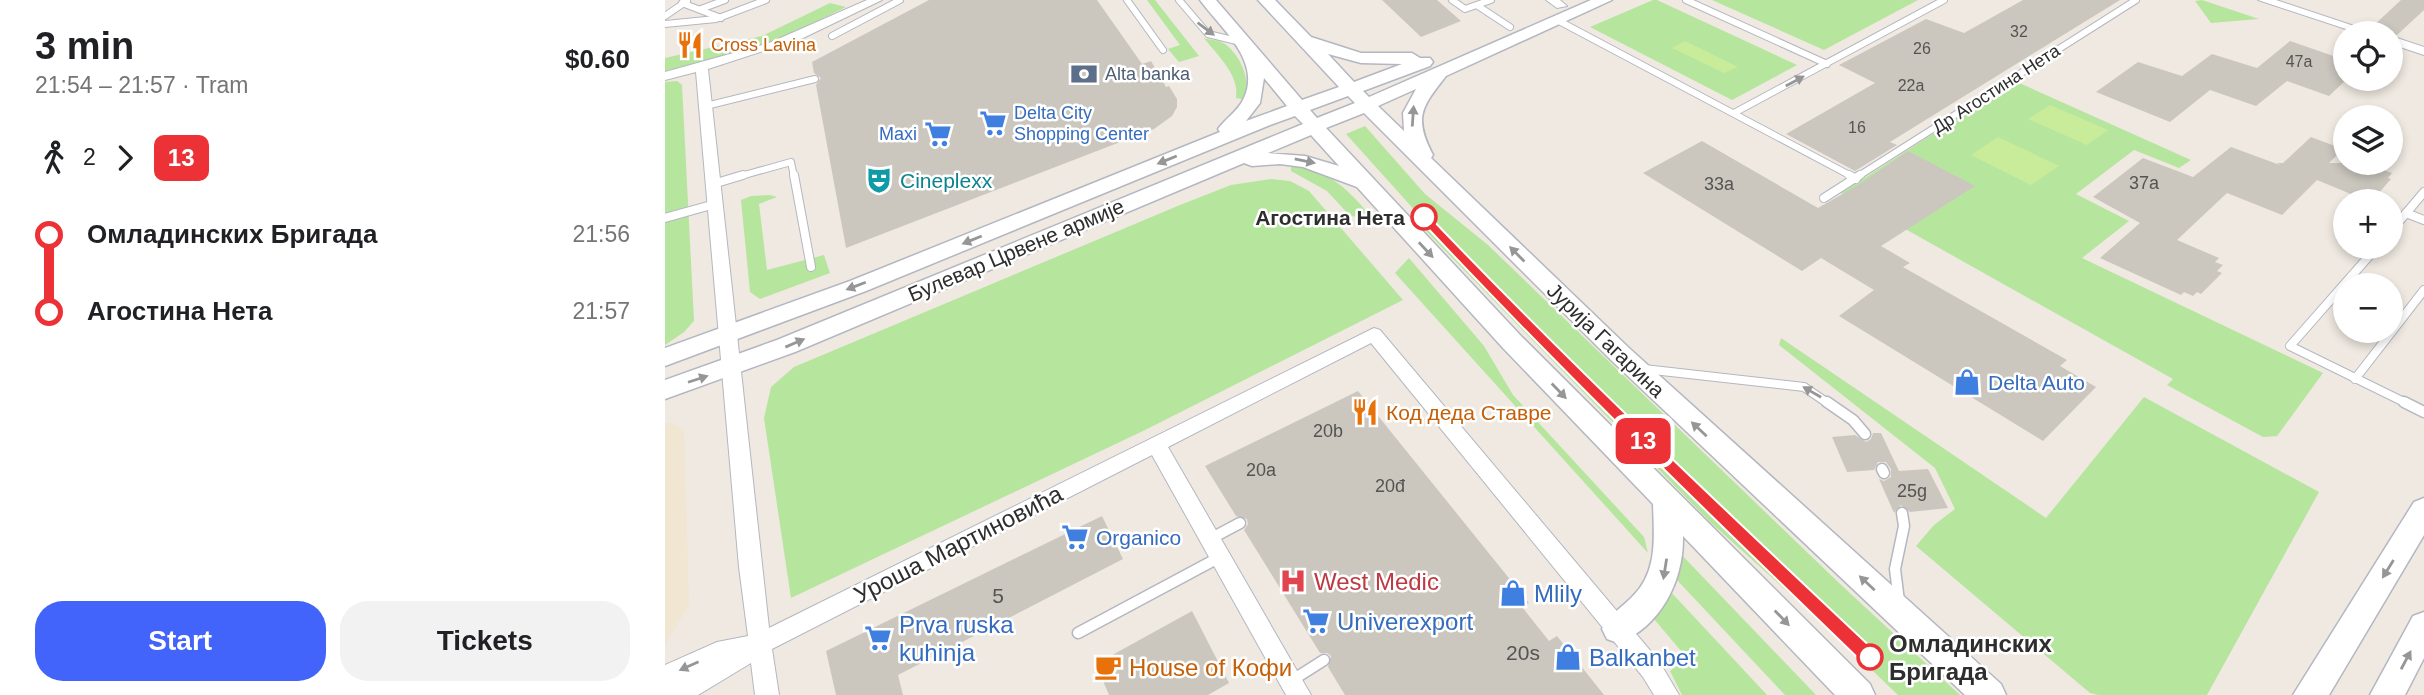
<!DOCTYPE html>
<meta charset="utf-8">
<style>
:root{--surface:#fff;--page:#f2f2f2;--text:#202124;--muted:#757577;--accent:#4264fb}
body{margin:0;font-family:Arial,sans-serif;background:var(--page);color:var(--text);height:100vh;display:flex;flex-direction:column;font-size:26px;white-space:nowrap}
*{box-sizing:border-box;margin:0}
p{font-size:23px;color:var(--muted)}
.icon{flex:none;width:38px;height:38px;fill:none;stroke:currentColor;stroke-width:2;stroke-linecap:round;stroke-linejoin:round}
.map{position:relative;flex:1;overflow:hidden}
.sheet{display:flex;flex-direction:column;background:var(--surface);width:665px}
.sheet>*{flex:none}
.badge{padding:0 14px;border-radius:10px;font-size:24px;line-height:46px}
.buttons{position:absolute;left:1668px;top:21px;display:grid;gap:14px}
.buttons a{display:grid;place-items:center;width:70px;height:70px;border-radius:50%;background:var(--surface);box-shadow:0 4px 10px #0003;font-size:35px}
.map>.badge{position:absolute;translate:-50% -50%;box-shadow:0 0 0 4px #fff}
.legs{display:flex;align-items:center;gap:10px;height:77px;padding:0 35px;font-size:23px}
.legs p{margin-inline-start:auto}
.head{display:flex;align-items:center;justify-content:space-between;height:119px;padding:0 35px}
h1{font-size:38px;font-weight:700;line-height:52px}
.primary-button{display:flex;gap:14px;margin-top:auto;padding:14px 35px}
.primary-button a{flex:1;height:80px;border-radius:28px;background:var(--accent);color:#fff;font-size:28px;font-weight:700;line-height:80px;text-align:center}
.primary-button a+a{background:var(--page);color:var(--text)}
ul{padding:0 35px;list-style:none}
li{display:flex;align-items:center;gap:24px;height:77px;font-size:26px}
li i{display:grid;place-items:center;width:10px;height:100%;margin:0 9px;background:currentColor}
li i::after{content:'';width:18px;height:18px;margin:-9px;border:5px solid;border-radius:50%;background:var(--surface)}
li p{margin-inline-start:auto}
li:first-child i{background:linear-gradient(#0000 50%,currentColor 0)}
li:last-child i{background:linear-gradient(currentColor 50%,#0000 0)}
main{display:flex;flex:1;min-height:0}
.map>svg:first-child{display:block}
</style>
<main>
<section class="sheet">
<div class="head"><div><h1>3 min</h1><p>21:54 – 21:57 · Tram</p></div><b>$0.60</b></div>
<div class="legs"><svg class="icon" aria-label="walk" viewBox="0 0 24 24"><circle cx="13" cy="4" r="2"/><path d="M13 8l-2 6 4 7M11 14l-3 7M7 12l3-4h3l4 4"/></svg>2<svg class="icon" aria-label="forward" viewBox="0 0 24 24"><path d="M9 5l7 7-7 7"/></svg><b class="badge" style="background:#ed3237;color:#fff">13</b></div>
<ul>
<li><i style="color:#ed3237"></i><b>Омладинских Бригада</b><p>21:56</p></li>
<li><i style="color:#ed3237"></i><b>Агостина Нета</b><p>21:57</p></li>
</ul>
<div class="primary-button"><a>Start</a><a>Tickets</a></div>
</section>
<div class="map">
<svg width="1759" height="695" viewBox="0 0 1759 695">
<rect width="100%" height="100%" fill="#efe9e1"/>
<polygon fill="#f0e6d1" points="6,422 19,430 24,604 0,645 0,423"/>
<g fill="#b6e59e">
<polygon points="482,0 490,0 534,56 514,62 503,49 515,45"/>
<polygon points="988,0 992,0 1132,65 1067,100 925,27"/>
<polygon points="1047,0 1253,0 1159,50"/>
<polygon points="1537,0 1594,19 1546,23 1530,1"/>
<polygon points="165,3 181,7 116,39 0,72 0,58 97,36"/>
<path d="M539,38C545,40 555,40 560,44C577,57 585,80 581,100L571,98C575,75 552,55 539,38Z"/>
<polygon points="12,81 17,85 29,321 19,332 0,345 0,82"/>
<polygon points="1350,81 1526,160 1514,168 1469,150 1411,194 1464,221 1417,258 1658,373 1612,436 1598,437 1502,385 1508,379 1176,193"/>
<polygon points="700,126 760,194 823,245 1173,582 1295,695 1233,695 1160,625 1045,522 761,231 763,225 681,134"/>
<path d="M626,166C663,168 685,191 707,218L685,216L662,191L626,171Z"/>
<polygon points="606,179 625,181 644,191 738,300 478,431 126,598 99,418 106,387 129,367 515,205 566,185"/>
<polygon points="105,195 112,197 94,204 102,270 159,255 165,273 95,299 85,292 76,200 86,196"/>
<polygon points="744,258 819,346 848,395 979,537 983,553 730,273"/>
<polygon points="1116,338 1381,518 1479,397 1654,492 1542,695 1433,695 1425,693 1251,546 1269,525 1290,509 1270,468 1114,345"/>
<polygon points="1012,550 1151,695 1120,695 1012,580"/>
<polygon points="1004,590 1102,695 1017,695 1005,671 1022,658 989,619"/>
</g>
<g fill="#c9ec9a">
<polygon points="1020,41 1073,67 1059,73 1007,48"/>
<polygon points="1385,105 1443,130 1422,145 1363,119"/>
<polygon points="1333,137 1394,166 1366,185 1306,155"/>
</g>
<g fill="#cbc7bf">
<polygon points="264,0 432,0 477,64 486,61 501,87 504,86 512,99 512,107 507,116 489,129 181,248 151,85 156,78 149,73 147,62"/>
<polygon points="717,0 772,0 796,21 756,37"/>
<polygon points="1358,0 1455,0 1225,142 1232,145 1190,171 1121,134 1210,83 1174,65 1261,19 1299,33"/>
<polygon points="1736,0 1759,0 1759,10 1732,35 1707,27"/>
<polygon points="1625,41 1680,60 1680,81 1664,96 1622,81 1591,106 1545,90 1505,122 1431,92 1473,62 1517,76 1547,54 1592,68"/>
<polygon points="1646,137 1678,149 1664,163 1725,163 1718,170 1727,173 1723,178 1726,179 1712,195 1707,193 1704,197 1696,194 1693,197 1652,180 1617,215 1562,193 1512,240 1554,258 1550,262 1558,265 1552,271 1557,273 1536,294 1532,292 1528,296 1519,292 1516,295 1435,258 1475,223 1428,197 1478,158 1528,177 1566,147 1615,165 1612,163 1618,163"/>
<polygon points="1037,141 1153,208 1195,184 1243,151 1310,186 1216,246 1245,263 1238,267 1402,360 1395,366 1431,387 1378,441 1174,316 1209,290 1156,258 1137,271 978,173"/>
<polygon points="693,391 864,603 857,607 884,641 892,636 939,695 680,695 663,667 666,656 662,653 655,653 579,530 583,524 582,519 571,516 540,466"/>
<polygon points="1208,433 1216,433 1234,471 1263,469 1283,508 1245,512 1236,505 1229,513 1214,479 1219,481 1226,477 1226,469 1221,462 1213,462 1209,470 1182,472 1167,437 1190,435 1201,442 1206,439"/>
<polygon points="437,516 458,559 233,675 238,695 171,695 161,651"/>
<polygon points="527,611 564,683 543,695 444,695 431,664"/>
</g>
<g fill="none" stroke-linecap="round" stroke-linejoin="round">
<defs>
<g id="lane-far2">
<polyline points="462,0 498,50"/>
<polyline points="514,0 543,34 576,42"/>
<polyline points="787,0 800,9 826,0"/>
<polyline points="1021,0 1162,64"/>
<polyline points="17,3 56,18"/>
<polyline points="813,6 845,27"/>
<polyline points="36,9 60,0"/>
<polyline points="0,16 22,1"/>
<polyline points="894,21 1188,177"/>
<polyline points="0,24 51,19 101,0"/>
<polyline points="167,36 235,0"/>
<polyline points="41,106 150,79"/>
<polyline points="1069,113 1279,0"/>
<polyline points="72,177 126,162 129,177"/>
<polyline points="1192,177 1471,0"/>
</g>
<g id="lane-far1">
<polyline points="129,175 146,267"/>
<polyline points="1184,175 1191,179"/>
<polyline points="48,184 78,175"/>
<polyline points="1159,198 1195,175"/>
<polyline points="1741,213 1759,220"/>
<polyline points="0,218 50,204"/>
<polyline points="1726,231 1759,192"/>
<polyline points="1712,247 1625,346 1743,404"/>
<polyline points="979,369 1139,387 1164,404"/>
<polyline points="1690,379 1759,290"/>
</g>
<g id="lane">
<polyline points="1162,402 1188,420 1200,434"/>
<polyline points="1739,402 1759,412"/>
<polyline points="1217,469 1219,473"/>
<polyline points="545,539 575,523"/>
<polyline points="1234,601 1230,569 1239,526 1237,513"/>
<polyline points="413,633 555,557"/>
<polyline points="626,681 659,660"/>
</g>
<g id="street">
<polygon points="202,0 217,0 138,38 43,69 104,628 709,328 715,330 994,661 1014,695 989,695 978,677 706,343 503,447 646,695 621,695 487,455 107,649 114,695 90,695 86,663 33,695 0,695 0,665 52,642 83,636 74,567 31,72 0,80 0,72 104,43"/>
<polygon points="881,0 895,0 902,6 892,8"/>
<polygon points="1593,0 1611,0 1710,33 1693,33"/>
<polygon points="1726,36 1759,47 1759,55 1726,44"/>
</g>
<g id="secondary">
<path d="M535,0H551L637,100L674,87L593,0H610L646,37L696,53H747L755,58H765L768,62L765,66L698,91L704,97L926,0H947L781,76C757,107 748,117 768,155L766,158L964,348L1336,684L1341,695H1300L947,361L699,113L661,128L856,336L1205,684L1210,695H1170L1018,536C1019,580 996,627 953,643L942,639L937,629C944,615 956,608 967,597C993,572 989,538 988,504L838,348L692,187L638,167L615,164L587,166L579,163L130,352L0,399V380L112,340L638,124L630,116L605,125L201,291L0,366V348L185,281L555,132L553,129C560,119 572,112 578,100C598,61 555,28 535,0ZM663,54L696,63L737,64L689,82ZM599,78L622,106L581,121L595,103ZM751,89L738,113L739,131L713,106ZM683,96L690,103L652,118L645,110ZM646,135L674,166L640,156L603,153Z"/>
<polygon points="1759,498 1759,535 1664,695 1628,695 1749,502"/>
<polygon points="1759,612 1759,658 1740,695 1705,695 1748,616"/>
</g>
</defs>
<use href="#lane-far2" stroke="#b4b7c1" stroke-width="8"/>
<use href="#lane-far1" stroke="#b4b7c1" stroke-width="10"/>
<use href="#lane" stroke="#b4b7c1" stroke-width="13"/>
<use href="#street" stroke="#b4b7c1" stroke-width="2"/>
<use href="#secondary" stroke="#b4b7c1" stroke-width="3"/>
<use href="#lane-far2" stroke="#fff" stroke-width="6"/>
<use href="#lane-far1" stroke="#fff" stroke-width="8"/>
<use href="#lane" stroke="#fff" stroke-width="10"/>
<use href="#street" fill="#fff" fill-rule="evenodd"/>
<use href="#secondary" fill="#fff" fill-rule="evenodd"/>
</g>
<defs><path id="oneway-solid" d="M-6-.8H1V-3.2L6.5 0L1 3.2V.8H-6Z" transform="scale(1.75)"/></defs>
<g fill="#969696">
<use href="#oneway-solid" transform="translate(541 29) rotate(37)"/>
<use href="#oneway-solid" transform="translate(1130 81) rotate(-28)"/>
<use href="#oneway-solid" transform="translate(748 116) rotate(-86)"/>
<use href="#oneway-solid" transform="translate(502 160) rotate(158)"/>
<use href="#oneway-solid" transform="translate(640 161) rotate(12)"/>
<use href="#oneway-solid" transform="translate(307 240) rotate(158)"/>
<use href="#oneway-solid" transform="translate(761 250) rotate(47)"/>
<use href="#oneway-solid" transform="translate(852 254) rotate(-135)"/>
<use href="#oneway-solid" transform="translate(191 286) rotate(159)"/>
<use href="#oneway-solid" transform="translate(130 343) rotate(-23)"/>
<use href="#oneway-solid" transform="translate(33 379) rotate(-18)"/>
<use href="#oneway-solid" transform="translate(894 391) rotate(46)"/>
<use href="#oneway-solid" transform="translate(1147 392) rotate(-150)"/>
<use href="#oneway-solid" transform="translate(1034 429) rotate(-137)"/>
<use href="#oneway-solid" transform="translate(1000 569) rotate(99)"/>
<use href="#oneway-solid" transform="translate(1723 569) rotate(122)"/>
<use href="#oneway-solid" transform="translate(1202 583) rotate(-137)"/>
<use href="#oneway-solid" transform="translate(1117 618) rotate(46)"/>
<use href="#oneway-solid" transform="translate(1741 660) rotate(-62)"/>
<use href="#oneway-solid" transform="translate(24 666) rotate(156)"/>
</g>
<path fill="#ed3237" stroke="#fff" stroke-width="2" d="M759,214L763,215C907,366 1059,509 1211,652L1214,657L1211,663L1205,666L1198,663C1048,518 898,373 755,220V215Z"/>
<defs>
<symbol id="restaurant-bare" viewBox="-9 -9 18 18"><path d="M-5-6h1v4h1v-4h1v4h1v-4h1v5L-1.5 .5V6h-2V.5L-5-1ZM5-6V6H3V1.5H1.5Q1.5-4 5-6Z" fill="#e8710a" stroke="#fff" stroke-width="2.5" paint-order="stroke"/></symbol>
<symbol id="bank-bare" viewBox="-9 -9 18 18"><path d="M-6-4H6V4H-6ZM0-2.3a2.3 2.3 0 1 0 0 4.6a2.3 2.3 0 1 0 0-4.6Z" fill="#5c6f8a" stroke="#fff" stroke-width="2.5" paint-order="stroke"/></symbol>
<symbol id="supermarket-bare" viewBox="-9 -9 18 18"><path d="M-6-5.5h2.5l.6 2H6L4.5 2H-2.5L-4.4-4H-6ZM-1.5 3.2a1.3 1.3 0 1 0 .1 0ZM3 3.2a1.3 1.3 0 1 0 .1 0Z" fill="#3f7fe0" stroke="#fff" stroke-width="2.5" paint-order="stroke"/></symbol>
<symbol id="theatre-bare" viewBox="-9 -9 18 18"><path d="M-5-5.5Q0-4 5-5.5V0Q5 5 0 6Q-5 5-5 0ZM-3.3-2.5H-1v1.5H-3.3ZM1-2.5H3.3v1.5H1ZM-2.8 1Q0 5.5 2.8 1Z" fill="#0f9aa8" stroke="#fff" stroke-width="2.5" paint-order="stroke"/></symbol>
<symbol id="shop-bare" viewBox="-9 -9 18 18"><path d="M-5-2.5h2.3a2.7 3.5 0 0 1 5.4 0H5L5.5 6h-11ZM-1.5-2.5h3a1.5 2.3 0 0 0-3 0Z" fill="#3f7fe0" stroke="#fff" stroke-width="2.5" paint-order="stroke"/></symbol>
<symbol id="hospital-bare" viewBox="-9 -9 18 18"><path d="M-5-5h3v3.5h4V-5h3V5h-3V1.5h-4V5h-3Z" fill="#e0444e" stroke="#fff" stroke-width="2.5" paint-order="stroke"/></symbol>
<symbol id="cafe-bare" viewBox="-9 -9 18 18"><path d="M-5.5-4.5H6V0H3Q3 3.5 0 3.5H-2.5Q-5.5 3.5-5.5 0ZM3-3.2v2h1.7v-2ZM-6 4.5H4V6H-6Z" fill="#e8710a" stroke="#fff" stroke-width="2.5" paint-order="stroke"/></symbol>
</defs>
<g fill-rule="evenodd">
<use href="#restaurant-bare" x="6" y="26" width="38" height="38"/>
<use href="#bank-bare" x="400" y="55" width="38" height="38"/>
<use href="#supermarket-bare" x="309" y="104" width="38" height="38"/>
<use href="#supermarket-bare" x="254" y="115" width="38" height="38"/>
<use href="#theatre-bare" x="195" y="161" width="38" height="38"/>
<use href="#shop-bare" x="1283" y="363" width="38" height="38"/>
<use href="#restaurant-bare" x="681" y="393" width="38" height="38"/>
<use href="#supermarket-bare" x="391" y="518" width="38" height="38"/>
<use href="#hospital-bare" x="609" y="562" width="38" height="38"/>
<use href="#shop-bare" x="829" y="574" width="38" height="38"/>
<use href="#supermarket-bare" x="632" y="602" width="38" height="38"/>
<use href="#supermarket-bare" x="194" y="619" width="38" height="38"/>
<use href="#shop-bare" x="884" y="638" width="38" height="38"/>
<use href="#cafe-bare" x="424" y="648" width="38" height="38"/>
</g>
<g fill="#fff" stroke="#ed3237" stroke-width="3.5">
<circle cx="759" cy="217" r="12"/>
<circle cx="1205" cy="657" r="12"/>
</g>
<g text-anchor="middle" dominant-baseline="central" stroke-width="5" stroke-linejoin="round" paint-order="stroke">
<g font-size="16" fill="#555452">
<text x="1354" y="31">32</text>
<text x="1257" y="48">26</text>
<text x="1634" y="61">47a</text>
<text x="1246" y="85">22a</text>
<text x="1192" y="127">16</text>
</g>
<g font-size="18" fill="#c56008" stroke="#fff" text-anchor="start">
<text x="46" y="45">Cross Lavina</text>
</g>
<g font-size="18" fill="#4e5e75" stroke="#fff" text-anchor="start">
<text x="440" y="74">Alta banka</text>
</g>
<g font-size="18" fill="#2e2e2e" stroke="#fff">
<text transform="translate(1331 89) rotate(-33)">Др Агостина Нета</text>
</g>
<g font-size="18" fill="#366cbe" stroke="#fff" text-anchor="start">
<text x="349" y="113">Delta City<tspan x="349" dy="21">Shopping Center</tspan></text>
<text x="252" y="134" text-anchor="end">Maxi</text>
</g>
<g font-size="18" fill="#555452">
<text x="1479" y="183">37a</text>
<text x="1054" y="184">33a</text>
<text x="663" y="431">20b</text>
<text x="596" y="470">20a</text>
<text x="725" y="486">20đ</text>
<text x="1247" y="491">25g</text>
</g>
<g font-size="21" fill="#0d838f" stroke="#fff" text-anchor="start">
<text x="235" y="180">Cineplexx</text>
</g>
<g font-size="21" font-weight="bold" fill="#2e2e2e" stroke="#fff" text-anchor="end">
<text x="740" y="217">Агостина Нета</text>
</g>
<g font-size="21" fill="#2e2e2e" stroke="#fff">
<text transform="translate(351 250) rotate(-23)">Булевар Црвене армије</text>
<text transform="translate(941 340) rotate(44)">Јурија Гагарина</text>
</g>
<g font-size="21" fill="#366cbe" stroke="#fff" text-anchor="start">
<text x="1323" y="382">Delta Auto</text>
<text x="431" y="537">Organico</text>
</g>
<g font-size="21" fill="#c56008" stroke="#fff" text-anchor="start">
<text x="721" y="412">Код деда Ставре</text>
</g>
<g font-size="21" fill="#555452">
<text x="333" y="595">5</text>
<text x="858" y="652">20s</text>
</g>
<g font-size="24" fill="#2e2e2e" stroke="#fff">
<text transform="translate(293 544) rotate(-27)">Уроша Мартиновића</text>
</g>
<g font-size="24" fill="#be3a42" stroke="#fff" text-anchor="start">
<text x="649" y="581">West Medic</text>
</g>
<g font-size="24" fill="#366cbe" stroke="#fff" text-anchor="start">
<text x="869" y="593">Mlily</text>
<text x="672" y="621">Univerexport</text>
<text x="234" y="624">Prva ruska<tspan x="234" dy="28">kuhinja</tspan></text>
<text x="924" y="657">Balkanbet</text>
</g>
<g font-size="24" font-weight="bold" fill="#2e2e2e" stroke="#fff" text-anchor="start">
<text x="1224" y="643">Омладинских<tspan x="1224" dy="28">Бригада</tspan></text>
</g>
<g font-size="24" fill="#c56008" stroke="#fff" text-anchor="start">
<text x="464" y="667">House of Кофи</text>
</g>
</g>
</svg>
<div class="buttons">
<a><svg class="icon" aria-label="locate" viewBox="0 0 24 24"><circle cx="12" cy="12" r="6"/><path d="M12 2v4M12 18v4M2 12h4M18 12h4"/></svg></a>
<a><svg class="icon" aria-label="layers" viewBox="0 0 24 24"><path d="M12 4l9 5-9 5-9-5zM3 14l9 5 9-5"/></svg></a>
<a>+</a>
<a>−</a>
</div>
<b class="badge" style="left:978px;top:441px;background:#ed3237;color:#fff">13</b>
</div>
</main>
